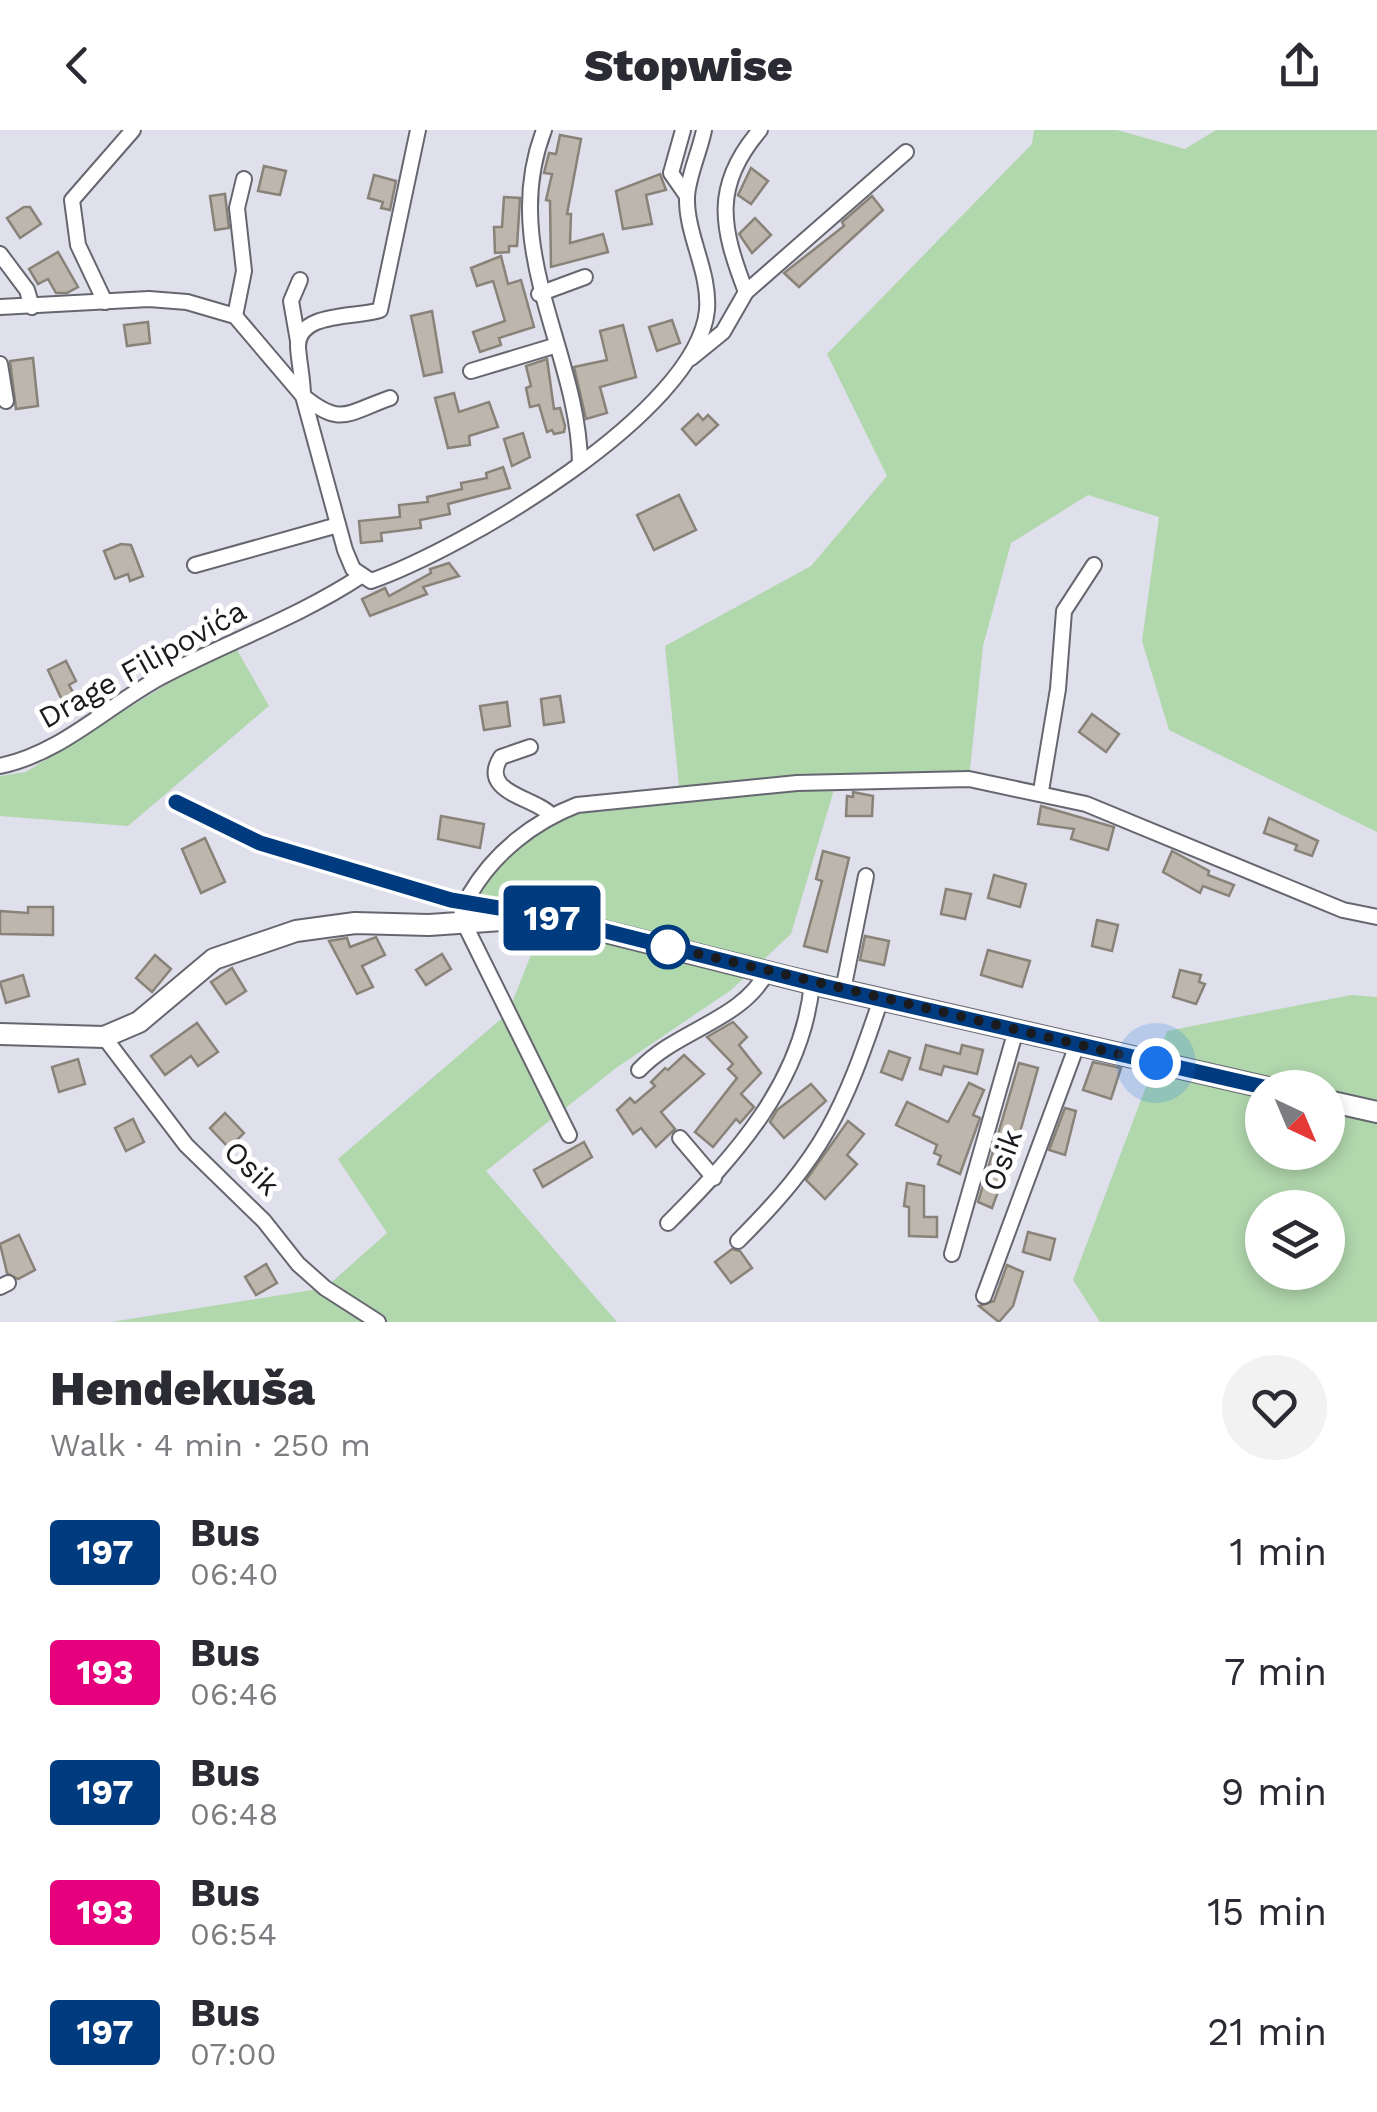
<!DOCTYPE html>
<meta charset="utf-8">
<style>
:root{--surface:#fff;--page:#f2f2f3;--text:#2b2b33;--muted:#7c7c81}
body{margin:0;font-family:"Work Sans",sans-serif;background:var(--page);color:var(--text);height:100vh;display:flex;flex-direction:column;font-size:38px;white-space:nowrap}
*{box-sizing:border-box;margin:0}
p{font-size:32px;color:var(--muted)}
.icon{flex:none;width:55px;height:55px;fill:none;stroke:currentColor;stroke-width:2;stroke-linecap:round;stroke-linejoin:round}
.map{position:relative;height:1192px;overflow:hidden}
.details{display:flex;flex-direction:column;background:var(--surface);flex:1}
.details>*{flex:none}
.badge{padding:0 20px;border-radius:8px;font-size:35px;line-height:65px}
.needle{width:65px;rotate:136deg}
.fabs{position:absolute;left:1245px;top:940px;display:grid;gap:20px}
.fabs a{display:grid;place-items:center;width:100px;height:100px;border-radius:50%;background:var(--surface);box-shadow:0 5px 15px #0003;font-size:50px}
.you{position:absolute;width:50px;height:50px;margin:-25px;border:8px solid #fff;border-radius:50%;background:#1a73e8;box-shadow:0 0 0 15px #1a73e833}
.map>.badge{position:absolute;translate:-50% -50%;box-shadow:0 0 0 5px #fff}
.round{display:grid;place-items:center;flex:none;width:105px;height:105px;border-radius:52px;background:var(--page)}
.summary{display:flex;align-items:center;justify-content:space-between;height:170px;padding:0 50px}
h1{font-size:48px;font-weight:800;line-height:75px}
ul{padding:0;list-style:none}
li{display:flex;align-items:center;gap:30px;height:120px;padding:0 50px}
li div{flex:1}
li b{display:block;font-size:38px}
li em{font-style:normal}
li .badge{min-width:110px;font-weight:700;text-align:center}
header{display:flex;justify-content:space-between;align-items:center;height:130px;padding:0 50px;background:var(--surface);font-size:45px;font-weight:800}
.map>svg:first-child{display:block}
</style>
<header><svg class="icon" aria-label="back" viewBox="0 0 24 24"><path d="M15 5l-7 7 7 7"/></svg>Stopwise<svg class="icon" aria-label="share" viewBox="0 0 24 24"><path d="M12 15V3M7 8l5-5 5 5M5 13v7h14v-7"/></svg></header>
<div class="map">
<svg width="1377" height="1192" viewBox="0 0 1377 1192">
<rect width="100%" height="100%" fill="#dfe0eb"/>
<g fill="#b1d7ad" fill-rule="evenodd">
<polygon points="1034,0 1117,0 1185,19 1216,0 1377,0 1377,702 1169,600 1142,511 1159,387 1088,365 1011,413 983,516 969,649 836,653 791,804 731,860 616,938 486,1041 617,1192 111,1192 325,1158 387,1103 338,1029 508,883 546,787 468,767 495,730 551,685 680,666 665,516 811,436 887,346 827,224 1032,14"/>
<polygon points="233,513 269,576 128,696 0,686 0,646 26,642"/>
<path d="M1351,865L1377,867V1192H1100L1073,1150L1167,901ZM1262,958H1328V1022H1262ZM1262,1078H1328V1142H1262Z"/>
</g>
<g fill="#bdb6ad" stroke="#898279" stroke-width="2.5">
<polygon points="560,5 581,9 567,84 571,84 570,113 603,104 608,122 551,137 550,71 546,70 552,44 544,43 549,23 556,24"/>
<polygon points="264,36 286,41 280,65 258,61"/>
<polygon points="751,38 768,51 751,74 738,65"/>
<polygon points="660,44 666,60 646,65 652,94 623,99 616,61"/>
<polygon points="374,45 396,51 390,80 381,78 383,72 368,68"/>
<polygon points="225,64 229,98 215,100 210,66"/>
<polygon points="872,66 883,80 799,157 784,143 844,96 842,92"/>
<polygon points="504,67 520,68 517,116 509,116 509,122 495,123 494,97 502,97"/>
<polygon points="24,77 30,77 41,94 20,108 7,88"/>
<polygon points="755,88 771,105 752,123 739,104"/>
<polygon points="58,122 78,157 67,163 56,163 48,149 38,154 29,139"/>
<polygon points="501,126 508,154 521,150 534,197 499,208 501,215 480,222 473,202 505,191 493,151 477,156 471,138"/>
<polygon points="432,181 442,242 424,246 411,186"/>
<polygon points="672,190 680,213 657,221 649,197"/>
<polygon points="148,192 150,213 127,216 124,195"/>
<polygon points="623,195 636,247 600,257 607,283 586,289 574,237 607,230 600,201"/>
<polygon points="33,228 38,276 16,279 10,231"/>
<polygon points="547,229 554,279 560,278 565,296 564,302 554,304 552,300 547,302 539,275 530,277 526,258 531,256 526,236"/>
<polygon points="454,263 459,282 489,272 498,297 469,306 470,315 448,318 435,268"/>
<polygon points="698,284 703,290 708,285 718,295 696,315 682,299"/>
<polygon points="523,303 530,327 512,336 504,309"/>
<polygon points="503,337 510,358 448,374 450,384 420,390 421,398 381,403 382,411 361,413 359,391 400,387 399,375 428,372 427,367 462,359 461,353 487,348 486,343"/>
<polygon points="679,365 696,400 654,420 637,385"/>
<polygon points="121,414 131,415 143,446 130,451 128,444 115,449 104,421"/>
<polygon points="449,433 459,446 423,457 427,464 370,486 362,469 385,458 389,466 431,443 430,439"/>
<polygon points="66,531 76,551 69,555 74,564 62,570 48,540"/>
<polygon points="560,566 564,592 544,595 541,569"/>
<polygon points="507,572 510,596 484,600 480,576"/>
<polygon points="1092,584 1119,604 1106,622 1079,602"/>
<polygon points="853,662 873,666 872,686 846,686 847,666 853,667"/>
<polygon points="1041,676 1114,697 1108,720 1071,709 1074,699 1038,694"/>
<polygon points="441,686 484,694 480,718 438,709"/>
<polygon points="1269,688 1318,711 1312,726 1295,720 1297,715 1264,703"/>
<polygon points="205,708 225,752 201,763 182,719"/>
<polygon points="823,721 849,728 827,822 804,816 822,751 816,749"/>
<polygon points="1172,721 1209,741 1208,745 1234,755 1229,766 1203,756 1200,763 1163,742"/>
<polygon points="994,745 1026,754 1020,777 988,768"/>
<polygon points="946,759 971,764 965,789 941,784"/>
<polygon points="28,777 53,777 53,805 0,804 0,781 28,783"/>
<polygon points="1097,790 1118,795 1112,821 1092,816"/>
<polygon points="865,806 889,811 884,835 860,830"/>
<polygon points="376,807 385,825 362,836 373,857 357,864 329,811 347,808 350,817"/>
<polygon points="988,820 1030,831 1022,857 981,845"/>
<polygon points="442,824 451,839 426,855 416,840"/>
<polygon points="155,825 171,839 152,862 136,848"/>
<polygon points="232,838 246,861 226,874 211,852"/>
<polygon points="1180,840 1201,845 1199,852 1205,854 1196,874 1173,867"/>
<polygon points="23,845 29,866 6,873 0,852"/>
<polygon points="733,892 747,907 739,915 761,943 741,964 754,977 740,993 736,989 713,1017 695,1002 737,948 728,939 733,934 707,907"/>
<polygon points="197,893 218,922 198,936 191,926 165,945 151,926"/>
<polygon points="926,915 960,924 962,915 983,920 977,944 944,936 941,945 920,939"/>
<polygon points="889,921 910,928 902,950 881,942"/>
<polygon points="684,925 704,944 661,982 675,999 656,1017 641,998 633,1004 617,980 630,968 635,973 655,956 651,952 665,938 668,940"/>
<polygon points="78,929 85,954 59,962 52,937"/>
<polygon points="1093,932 1121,938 1111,969 1083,960"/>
<polygon points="1019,933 1038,938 1006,1052 1002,1051 992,1078 978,1072"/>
<polygon points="969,953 984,960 973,985 980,988 960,1044 938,1034 941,1026 934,1023 937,1015 896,995 907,972 948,992"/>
<polygon points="811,954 826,971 784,1008 770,992 777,980"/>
<polygon points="1065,978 1076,981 1065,1025 1049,1020"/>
<polygon points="225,983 244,1003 229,1018 210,998"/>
<polygon points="133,989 144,1012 126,1021 115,998"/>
<polygon points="848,991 864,1004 847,1025 857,1034 825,1069 806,1050"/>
<polygon points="584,1012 592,1027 543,1057 534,1040"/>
<polygon points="907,1053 924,1056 924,1087 937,1087 937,1107 909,1106 909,1077 904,1076"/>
<polygon points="1028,1102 1055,1109 1050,1130 1023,1122"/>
<polygon points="19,1105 35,1140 18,1149 7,1143 0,1114"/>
<polygon points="732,1119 740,1121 752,1138 731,1153 715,1132"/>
<polygon points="266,1134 277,1153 256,1165 245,1147"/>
<polygon points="1007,1135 1023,1142 1013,1176 999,1192 979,1176 994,1171"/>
</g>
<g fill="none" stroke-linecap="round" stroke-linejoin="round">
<defs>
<g id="street">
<path d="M544,0C498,120 579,222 580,334"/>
<polyline points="683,0 671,43 687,66"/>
<polyline points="0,124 27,160 32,177"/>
<path d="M746,162C721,97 712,56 760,0"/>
<polyline points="539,164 585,147"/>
<polyline points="105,172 78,115 72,70 133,0"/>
<path d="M0,177L149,169L187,172L235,186L303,266L345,420L353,439L371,451C462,419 697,283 707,180C710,141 686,105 687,67C688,46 700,21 704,0"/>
<polyline points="235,186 244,141 237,78 244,49"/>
<polyline points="298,211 291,171 300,150"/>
<polyline points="691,228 723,202 746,162 906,22"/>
<polyline points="0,234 6,271"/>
<polyline points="471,241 554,216"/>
<path d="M390,268C347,283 341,297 303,266C303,249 299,233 298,217C297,181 358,188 380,180L418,0"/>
<polyline points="195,435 338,395"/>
<path d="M530,617L501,627C478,663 535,667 551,685"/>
<path d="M0,636C62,623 107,576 161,547C227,512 299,487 361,446"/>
<polyline points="1041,661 1058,559 1064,481 1094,435"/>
<polyline points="176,672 260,713 451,770"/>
<polyline points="479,775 526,783"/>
<polyline points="464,793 569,1005"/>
<path d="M457,794C463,784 464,774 470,764C494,723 533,692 577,675L797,653L969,649L1086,674L1343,780L1377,787"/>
<polyline points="843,860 866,746"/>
<polyline points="104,907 186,1015 264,1091 298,1134 325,1158 378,1192"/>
<path d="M639,940C678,899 741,891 767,842"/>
<polyline points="680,1008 714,1048"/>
<path d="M668,1093C735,1026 803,952 812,853"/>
<path d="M738,1111C824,1025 843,982 881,869"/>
<polyline points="952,1124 1016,900"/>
<polyline points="0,1157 8,1153"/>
<polyline points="984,1166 1077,915"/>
</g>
<g id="secondary">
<polyline points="0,904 104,907 139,892 214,829 296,801 355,793 429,795 546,787 823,856 1268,958"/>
<polyline points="1328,971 1377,982"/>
</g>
</defs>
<use href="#street" stroke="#666670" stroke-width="18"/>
<use href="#secondary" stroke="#666670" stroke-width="24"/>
<use href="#street" stroke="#fff" stroke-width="14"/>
<use href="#secondary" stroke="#fff" stroke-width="20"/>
<defs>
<polyline id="street-bridge" points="451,770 479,775"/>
</defs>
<use href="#street-bridge" stroke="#666670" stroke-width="18" stroke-linecap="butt"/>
<use href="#street-bridge" stroke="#fff" stroke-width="14"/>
</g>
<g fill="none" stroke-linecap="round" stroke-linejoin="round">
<defs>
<polyline id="line" points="176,672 260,713 451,770 546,786 823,856 1268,958"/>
</defs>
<use href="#line" stroke="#fff" stroke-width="22"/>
<use href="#line" stroke="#003b80" stroke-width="15"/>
<polyline stroke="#1a1b1e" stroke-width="10" stroke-dasharray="0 18" points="668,817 657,814 1156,933"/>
</g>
<circle fill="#fff" stroke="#003b80" stroke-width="5" cx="668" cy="817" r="20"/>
<g text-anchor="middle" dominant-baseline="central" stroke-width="10" stroke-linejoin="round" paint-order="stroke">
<g font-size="30" fill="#1a1b1e" stroke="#fff">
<text transform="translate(142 534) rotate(-29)">Drage Filipovića</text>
<text transform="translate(1002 1030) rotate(-70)">Osik</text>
<text transform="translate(252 1038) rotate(44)">Osik</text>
</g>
</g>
</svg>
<div class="fabs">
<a><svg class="needle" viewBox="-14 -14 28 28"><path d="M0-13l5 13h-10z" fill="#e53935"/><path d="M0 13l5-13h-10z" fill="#7c7c81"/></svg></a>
<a><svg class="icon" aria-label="layers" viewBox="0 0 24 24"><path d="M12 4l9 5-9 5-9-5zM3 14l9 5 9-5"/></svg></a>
</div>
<div class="you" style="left:1156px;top:933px"></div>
<b class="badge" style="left:552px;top:788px;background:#003b80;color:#fff">197</b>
</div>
<section class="details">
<div class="summary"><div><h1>Hendekuša</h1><p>Walk · 4 min · 250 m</p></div><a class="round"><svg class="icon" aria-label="heart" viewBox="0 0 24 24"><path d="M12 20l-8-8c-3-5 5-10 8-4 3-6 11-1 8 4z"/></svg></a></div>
<ul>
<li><span class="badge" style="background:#003b80;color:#fff">197</span><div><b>Bus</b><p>06:40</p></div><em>1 min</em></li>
<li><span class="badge" style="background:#e6007e;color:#fff">193</span><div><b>Bus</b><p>06:46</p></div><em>7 min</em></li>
<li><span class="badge" style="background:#003b80;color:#fff">197</span><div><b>Bus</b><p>06:48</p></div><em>9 min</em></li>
<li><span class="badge" style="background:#e6007e;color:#fff">193</span><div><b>Bus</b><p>06:54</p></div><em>15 min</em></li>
<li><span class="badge" style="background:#003b80;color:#fff">197</span><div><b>Bus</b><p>07:00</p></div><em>21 min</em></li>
</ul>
</section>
